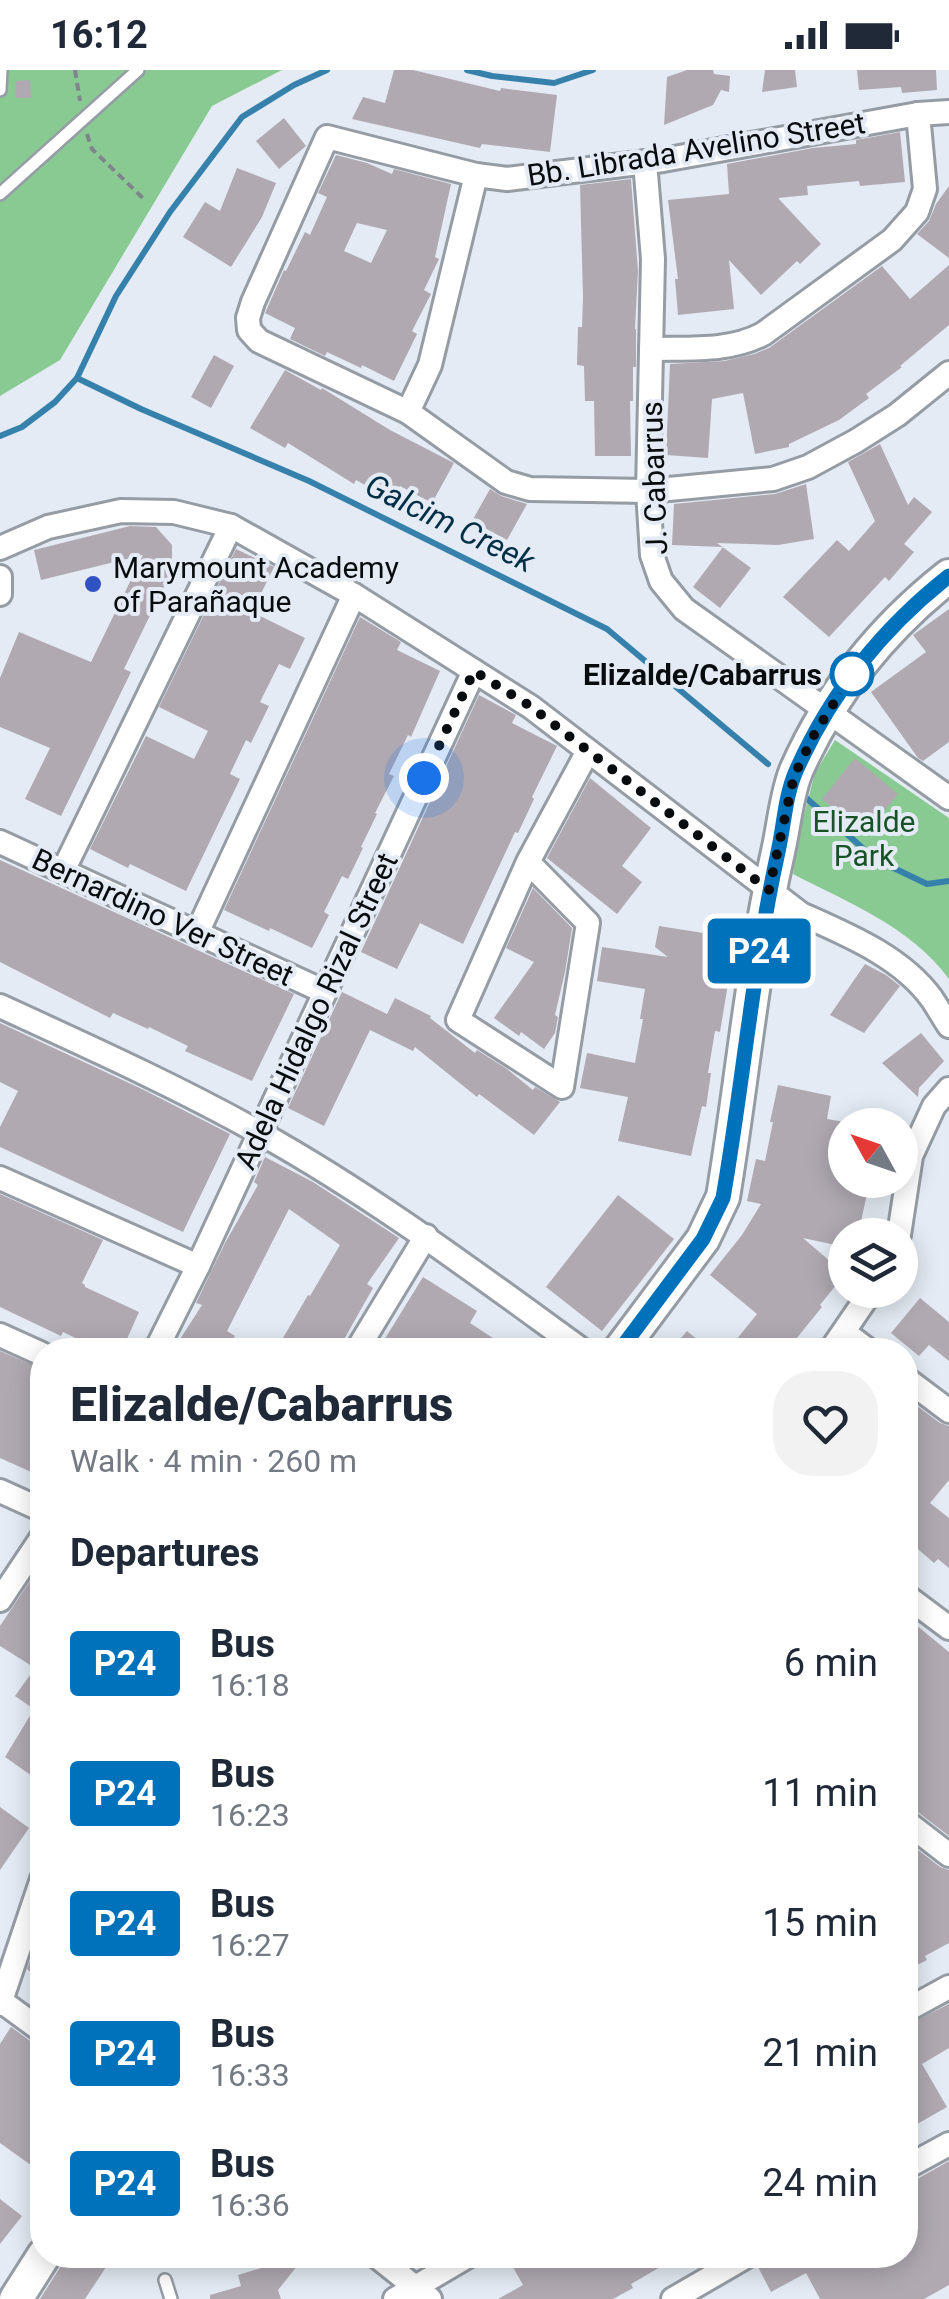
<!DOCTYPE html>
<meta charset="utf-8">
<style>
:root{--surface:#fff;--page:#f2f2f3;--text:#1f2937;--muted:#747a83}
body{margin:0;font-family:Roboto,sans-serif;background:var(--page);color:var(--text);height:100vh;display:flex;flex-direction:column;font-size:38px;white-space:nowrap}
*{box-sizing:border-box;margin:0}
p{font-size:32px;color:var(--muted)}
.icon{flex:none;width:55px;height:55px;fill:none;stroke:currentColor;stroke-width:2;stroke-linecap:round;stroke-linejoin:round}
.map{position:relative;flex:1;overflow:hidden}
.drawer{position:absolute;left:30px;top:1268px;width:888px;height:930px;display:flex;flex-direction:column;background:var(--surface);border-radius:40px;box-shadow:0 5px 25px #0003}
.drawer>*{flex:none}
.badge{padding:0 20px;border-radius:8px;font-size:35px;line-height:65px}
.needle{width:65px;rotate:310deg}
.fabs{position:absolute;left:828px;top:1038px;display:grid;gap:20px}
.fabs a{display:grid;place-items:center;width:90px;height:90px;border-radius:50%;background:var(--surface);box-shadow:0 5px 25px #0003;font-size:50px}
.you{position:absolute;width:50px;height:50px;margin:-25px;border:8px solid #fff;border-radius:50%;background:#1a73e8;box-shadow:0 0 0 15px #1a73e833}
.map>.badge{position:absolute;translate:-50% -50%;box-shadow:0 0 0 5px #fff}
h2{padding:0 40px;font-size:38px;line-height:90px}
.round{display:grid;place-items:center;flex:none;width:105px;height:105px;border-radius:40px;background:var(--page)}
.headline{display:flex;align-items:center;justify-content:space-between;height:170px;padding:0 40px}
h1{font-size:48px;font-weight:800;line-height:75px}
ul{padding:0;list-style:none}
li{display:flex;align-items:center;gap:30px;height:130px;padding:0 40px}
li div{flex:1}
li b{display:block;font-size:38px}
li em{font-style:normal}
li .badge{min-width:110px;font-weight:700;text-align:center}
.status{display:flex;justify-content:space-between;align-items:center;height:70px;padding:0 50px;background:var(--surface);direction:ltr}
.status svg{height:28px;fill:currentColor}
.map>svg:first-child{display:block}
</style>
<div class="status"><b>16:12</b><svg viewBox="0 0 49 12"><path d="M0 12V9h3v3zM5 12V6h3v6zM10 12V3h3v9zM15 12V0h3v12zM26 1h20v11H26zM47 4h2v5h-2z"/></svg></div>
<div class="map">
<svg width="949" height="2229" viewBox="0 0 949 2229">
<rect width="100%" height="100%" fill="#e4ebf4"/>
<g fill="#88ca91">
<polygon points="0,0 282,0 212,36 60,290 0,326"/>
<path d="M835,670L949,748V909C911,857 849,833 793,804L799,764L815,703Z"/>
</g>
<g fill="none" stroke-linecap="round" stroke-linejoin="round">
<g stroke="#3681ac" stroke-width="6">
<polyline points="467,0 492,6 554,13 593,0"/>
<polyline points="77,308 141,339 309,411 607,559 768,694"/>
<polyline points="0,366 22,357 55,332 77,308 116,226 170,142 242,47 294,15 327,0"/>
<polyline points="804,726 875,789 927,814 949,811"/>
</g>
</g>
<g fill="#b0a9b2" fill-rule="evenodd">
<polygon points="394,0 413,0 500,21 501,18 557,25 550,82 482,74 480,78 352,49 363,27 385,33"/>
<polygon points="687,0 713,0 714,4 730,6 729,22 721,20 713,35 664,55 667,7"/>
<polygon points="765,0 795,0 797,17 762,22"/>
<polygon points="857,0 936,0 937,20 902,23 901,17 859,20"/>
<polygon points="30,10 31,28 16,28 15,11"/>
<polygon points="284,48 306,76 279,99 256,71"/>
<polygon points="900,62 905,112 860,116 859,111 807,116 808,125 778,128 821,174 800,194 797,191 761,225 729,190 734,239 678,245 675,209 678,209 668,130 729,124 727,94 813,78 856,74 856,70"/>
<path d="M336,85L367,93L392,104L394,99L451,114L435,187L439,189L424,220L431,224L412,261L417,264L394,311L362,295L361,298L327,282L325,286L290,269L295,258L265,243L284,200L286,201L305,162L310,165L327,127L318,123ZM357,153L387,160L371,193L344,181Z"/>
<polygon points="237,98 276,113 262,147 231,197 183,167 205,132 220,141"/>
<polygon points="631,109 638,201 635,259 636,259 636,297 633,297 633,331 630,331 631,386 595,386 594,331 585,331 584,296 577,295 578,257 582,257 583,227 580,115"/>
<polygon points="949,116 949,188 917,164 929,151 936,134"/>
<polygon points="949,195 949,255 900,296 902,297 866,324 869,328 839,350 789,374 789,377 755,384 743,323 712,329 708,388 666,385 670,294 724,291 754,284 769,278 882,196 910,229"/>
<polygon points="214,285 234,296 211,338 191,327"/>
<polygon points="285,300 321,320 322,318 390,360 454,393 432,433 400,416 392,430 356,410 354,414 288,373 285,378 250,358"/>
<polygon points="880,374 908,435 914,427 932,442 904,474 914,482 889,511 885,507 829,567 783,527 837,470 849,481 875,451 848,392"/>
<polygon points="806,414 814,469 778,475 717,473 751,498 720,538 693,517 723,477 672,475 674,434 775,424"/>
<polygon points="490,419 501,426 527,434 507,470 472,451"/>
<polygon points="130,456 156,457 172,475 172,500 124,599 131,602 61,746 25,729 50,678 0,657 0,608 19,562 91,592 143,485 41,510 34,480"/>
<polygon points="236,479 274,497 252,542 305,568 290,599 279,594 260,632 269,636 251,673 246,670 230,704 240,709 186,821 130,794 128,798 90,779 146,666 194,689 208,661 159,637"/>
<polygon points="949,539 949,672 923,691 918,688 871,622 926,582 913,565"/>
<polygon points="360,547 401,572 397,580 440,601 411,667 408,665 389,704 394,706 375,743 377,744 361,777 363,778 348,809 342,806 324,842 329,845 312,878 270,858 269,861 224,840"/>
<polygon points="479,625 516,645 512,653 557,676 532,727 534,729 518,763 515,762 463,874 420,853 397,899 361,882"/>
<polygon points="855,688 898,724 865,765 822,729"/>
<polygon points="590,708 651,758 622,796 642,812 617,844 547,788"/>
<polygon points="0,790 294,924 252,1011 185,981 188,976 149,957 148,959 113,943 110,948 0,892"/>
<polygon points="533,818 572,858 565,902 555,945 558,947 555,963 544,979 521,962 519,966 494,948 534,892 506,878"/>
<polygon points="659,856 741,869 733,915 728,914 720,962 715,961 708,1003 711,1003 706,1037 702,1036 691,1086 618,1071 628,1027 580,1018 587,983 635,993 643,949 640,949 645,919 597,911 602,877 668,887 655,877"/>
<polygon points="865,894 886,905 900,916 864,963 830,945"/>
<polygon points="342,922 387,944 395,928 431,946 430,948 475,983 477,980 507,999 533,1020 535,1017 560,1032 534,1065 479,1024 477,1027 415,977 413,981 370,960 324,1056 288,1038"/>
<polygon points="0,953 144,1020 230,1064 183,1162 0,1077 0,1057 18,1021 0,1012"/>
<polygon points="921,963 944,991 919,1018 918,1027 882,993"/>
<polygon points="778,1015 831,1026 827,1049 845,1052 845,1110 870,1110 858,1165 845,1165 845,1177 803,1168 845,1204 820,1235 822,1237 796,1269 798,1270 790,1280 728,1280 757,1244 710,1205 742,1165 761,1134 747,1131 756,1089 765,1091 773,1052 770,1052"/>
<polygon points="265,1087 313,1112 399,1168 367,1214 373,1218 338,1280 276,1280 308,1225 310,1226 340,1175 289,1139 227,1261 235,1266 226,1280 173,1280 202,1235 196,1233 225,1173 258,1115 254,1112"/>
<polygon points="0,1124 103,1170 82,1213 85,1215 85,1217 139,1242 122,1280 101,1280 63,1262 61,1266 0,1237"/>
<polygon points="618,1125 674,1169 602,1261 546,1217"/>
<polygon points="423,1207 477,1241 470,1253 511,1280 378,1280"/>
<polygon points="920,1228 949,1252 949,1291 929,1275 919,1286 891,1263"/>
<polygon points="687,1261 710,1280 671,1280"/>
<polygon points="0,1281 42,1299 42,1395 38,1405 0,1388"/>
<polygon points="905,1327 940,1353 949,1356 949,1410 930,1433 949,1448 949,1498 938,1489 934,1493 905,1468"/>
<polygon points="42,1493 42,1713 5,1687 34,1639 15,1626 35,1598 0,1576 0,1556"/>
<polygon points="905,1546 949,1582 949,1766 914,1739 905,1736"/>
<polygon points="0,1737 29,1758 0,1800"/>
<polygon points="905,1770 940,1797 949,1800 949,1873 925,1886 927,1890 905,1901"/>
<polygon points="42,1857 42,1912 27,1899"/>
<polygon points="949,1934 949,1978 922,1994 947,2037 905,2061 905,1956"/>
<polygon points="11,1957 33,1973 42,1976 42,2103 0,2073 0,1974"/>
<polygon points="949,2091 949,2215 924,2229 820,2229 806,2203 771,2222 758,2197 764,2185 905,2185 905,2116"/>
<polygon points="0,2129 22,2146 0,2174"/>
<polygon points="68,2185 114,2185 85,2229 40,2229"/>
<polygon points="254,2185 306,2185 278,2220 281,2229 210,2229 210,2225 241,2216 238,2205 268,2196"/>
<polygon points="506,2185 681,2185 631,2214 633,2218 613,2229 498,2229 523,2215"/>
</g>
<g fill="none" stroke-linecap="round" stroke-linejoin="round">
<defs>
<g id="lane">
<polyline points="0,20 1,0"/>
<polyline points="0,124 138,0"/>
<polyline points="165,2210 171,2229"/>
</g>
<g id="street">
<polyline points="949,42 918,44 663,90 507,109 476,105 327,67 253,232 248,248 249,260 259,271 408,342 506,412 530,419 648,421 773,409 808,397 856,371 897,345 949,303"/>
<polyline points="645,92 653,189 648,421 652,485 661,511 684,539 949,728"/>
<path d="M651,279C689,278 729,282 763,264L892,170L917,142L925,119L918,44"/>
<polyline points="408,342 430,295 476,105"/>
<path d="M0,478L48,457L121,441L174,442L231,456L354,525L531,637L801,844C848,865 902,887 932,929C938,938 943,947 949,956"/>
<polyline points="0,507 0,524"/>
<polyline points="0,772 325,922"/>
<polyline points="528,792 588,853 562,1017 458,950 528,792 588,681"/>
<polyline points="63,801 231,456"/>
<polyline points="197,863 354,525"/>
<path d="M0,936C87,976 176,1016 260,1063C373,1126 477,1204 582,1280"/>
<polyline points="0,1108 198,1196"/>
<polyline points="899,1165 911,1086 934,1036 949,1019"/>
<polyline points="844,1262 868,1280"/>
<polyline points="0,1265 42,1284"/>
<polyline points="156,1280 198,1196 474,601"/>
<polyline points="357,1280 426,1166"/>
<polyline points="831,1280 872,1220"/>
<polyline points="905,1308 949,1341"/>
<polyline points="0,1421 42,1440"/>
<polyline points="905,1525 949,1558"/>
<polyline points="0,1530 42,1467"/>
<polyline points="905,1751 949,1785"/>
<polyline points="0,1930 42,1961"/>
<polyline points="0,1934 42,1809"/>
<polyline points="905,1941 949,1917"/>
<polyline points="905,2098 949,2074"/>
<polyline points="375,2185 430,2229"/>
<polyline points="395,2229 470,2185"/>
<polyline points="673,2229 749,2185"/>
</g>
<g id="secondary">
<path d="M620,1280L703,1169L723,1127C742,1013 752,896 778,782C784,756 786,726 796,701C830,624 883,558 949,506"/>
<polyline points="16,2229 44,2185"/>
</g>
</defs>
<use href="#lane" stroke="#969ca4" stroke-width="16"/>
<use href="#street" stroke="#969ca4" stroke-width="28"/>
<use href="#secondary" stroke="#969ca4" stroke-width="38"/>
<g stroke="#80858b" stroke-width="4" stroke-dasharray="8 5" stroke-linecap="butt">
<polyline points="75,0 80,31"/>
<polyline points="87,64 92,79 146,131"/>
</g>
<use href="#lane" stroke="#fff" stroke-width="11"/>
<use href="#street" stroke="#fff" stroke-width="22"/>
<use href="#secondary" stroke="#fff" stroke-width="32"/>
</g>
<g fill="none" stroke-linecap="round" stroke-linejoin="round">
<defs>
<path id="line" d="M620,1280L703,1169L723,1128C743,1013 753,896 778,782C784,756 785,726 796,701C830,624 883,558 949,506"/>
</defs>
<use href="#line" stroke="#fff" stroke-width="22"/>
<use href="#line" stroke="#0072bc" stroke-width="15"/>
<polyline stroke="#090c0e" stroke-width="10" stroke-dasharray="0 18" points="424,708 474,601 530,636 769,820 794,706 814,665 854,601 852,604"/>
</g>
<circle fill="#3152c3" stroke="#e4ebf4" stroke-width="4" cx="93" cy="514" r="10"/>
<circle fill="#fff" stroke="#0072bc" stroke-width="5" cx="852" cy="604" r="20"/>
<g text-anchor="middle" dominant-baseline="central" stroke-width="8" stroke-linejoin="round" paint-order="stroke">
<g font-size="30" fill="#090c0e" stroke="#e4ebf4">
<text transform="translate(696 79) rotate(-9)">Bb. Librada Avelino Street</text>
<text transform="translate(654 408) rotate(-92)">J. Cabarrus</text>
<text transform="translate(163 847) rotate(25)">Bernardino Ver Street</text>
<text transform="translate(316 941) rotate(-65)">Adela Hidalgo Rizal Street</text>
</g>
<g font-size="30" fill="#090c0e" stroke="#e4ebf4" text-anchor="start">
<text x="113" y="497">Marymount Academy<tspan x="113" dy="34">of Parañaque</tspan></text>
</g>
<g font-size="30" font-weight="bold" fill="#090c0e" stroke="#e4ebf4" text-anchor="end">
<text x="822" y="604">Elizalde/Cabarrus</text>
</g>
<g font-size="30" fill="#175326" stroke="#e4ebf4">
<text x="864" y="751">Elizalde<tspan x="864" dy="34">Park</tspan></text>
</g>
<g font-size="32" font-style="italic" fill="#002e46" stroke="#e4ebf4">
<text transform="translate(450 453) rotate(26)">Galcim Creek</text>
</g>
</g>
</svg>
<div class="fabs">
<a><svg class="needle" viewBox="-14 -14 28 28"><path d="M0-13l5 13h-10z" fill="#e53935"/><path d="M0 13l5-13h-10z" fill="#747a83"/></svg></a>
<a><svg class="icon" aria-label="layers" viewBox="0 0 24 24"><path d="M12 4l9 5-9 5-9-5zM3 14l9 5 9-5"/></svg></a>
</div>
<div class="you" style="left:424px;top:708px"></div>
<b class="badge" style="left:759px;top:881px;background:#0072bc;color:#fff">P24</b>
<section class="drawer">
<div class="headline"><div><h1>Elizalde/Cabarrus</h1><p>Walk · 4 min · 260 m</p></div><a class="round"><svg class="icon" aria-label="heart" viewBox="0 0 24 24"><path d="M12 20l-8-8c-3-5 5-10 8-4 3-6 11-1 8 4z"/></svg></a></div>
<h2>Departures</h2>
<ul>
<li><span class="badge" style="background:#0072bc;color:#fff">P24</span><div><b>Bus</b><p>16:18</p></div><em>6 min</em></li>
<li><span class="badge" style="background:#0072bc;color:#fff">P24</span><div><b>Bus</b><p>16:23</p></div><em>11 min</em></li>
<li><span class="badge" style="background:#0072bc;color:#fff">P24</span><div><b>Bus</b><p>16:27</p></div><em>15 min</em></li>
<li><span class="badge" style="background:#0072bc;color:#fff">P24</span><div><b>Bus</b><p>16:33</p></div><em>21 min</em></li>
<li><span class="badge" style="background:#0072bc;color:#fff">P24</span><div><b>Bus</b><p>16:36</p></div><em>24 min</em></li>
</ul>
</section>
</div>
